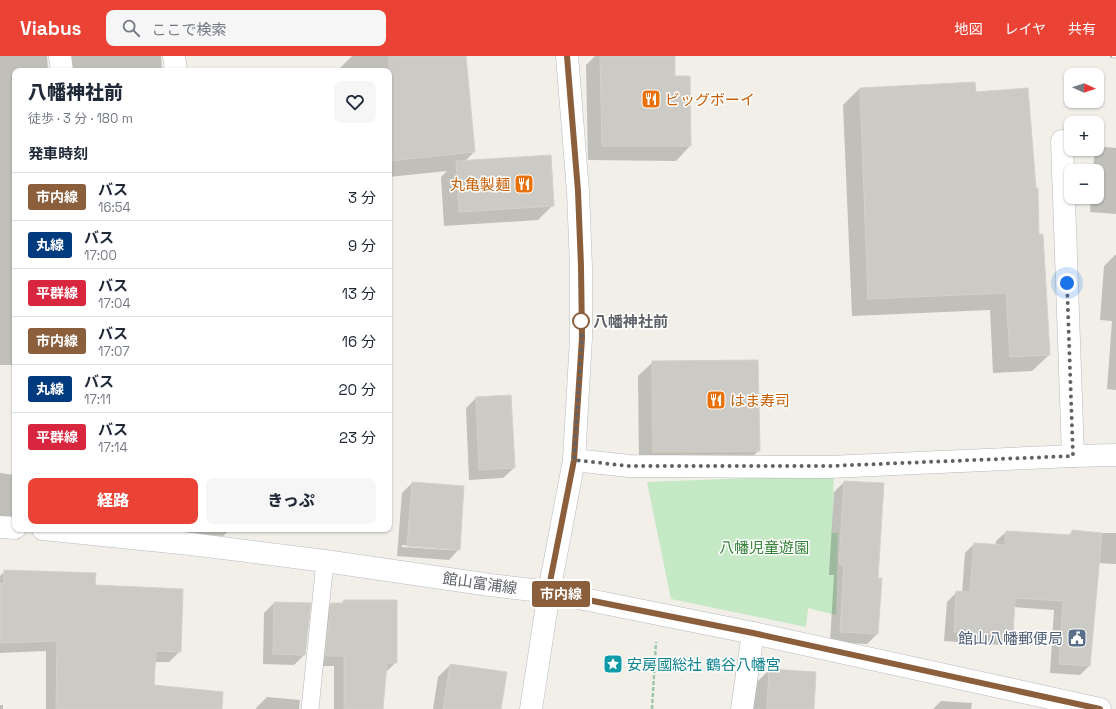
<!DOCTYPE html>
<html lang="ja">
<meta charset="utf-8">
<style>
:root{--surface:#fff;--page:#f6f6f7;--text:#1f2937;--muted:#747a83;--line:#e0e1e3;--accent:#ea4335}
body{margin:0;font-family:"Space Grotesk","Noto Sans JP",sans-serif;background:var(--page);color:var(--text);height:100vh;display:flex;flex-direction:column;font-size:15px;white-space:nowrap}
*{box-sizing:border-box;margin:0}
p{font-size:13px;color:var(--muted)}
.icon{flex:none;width:22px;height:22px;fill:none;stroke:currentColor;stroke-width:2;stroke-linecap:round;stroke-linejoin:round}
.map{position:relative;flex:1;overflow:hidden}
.sheet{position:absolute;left:12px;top:12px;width:380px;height:464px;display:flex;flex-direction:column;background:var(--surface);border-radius:8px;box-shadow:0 1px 3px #0004}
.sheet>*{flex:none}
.badge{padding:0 8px;border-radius:3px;font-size:14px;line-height:26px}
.needle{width:26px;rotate:93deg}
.tools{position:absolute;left:1064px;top:12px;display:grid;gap:8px}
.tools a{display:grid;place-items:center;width:40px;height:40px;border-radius:8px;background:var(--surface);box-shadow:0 1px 3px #0004;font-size:20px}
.you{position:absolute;width:20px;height:20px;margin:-10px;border:3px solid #fff;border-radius:50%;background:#1a73e8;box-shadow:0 0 0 6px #1a73e833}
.map>.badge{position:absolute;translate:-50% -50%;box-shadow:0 0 0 2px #fff}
h2{padding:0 16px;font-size:15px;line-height:36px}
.round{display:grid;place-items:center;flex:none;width:42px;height:42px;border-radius:8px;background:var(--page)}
.overview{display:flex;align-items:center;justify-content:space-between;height:68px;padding:0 16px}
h1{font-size:19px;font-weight:800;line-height:30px}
.action{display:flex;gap:8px;margin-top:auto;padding:8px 16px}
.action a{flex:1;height:46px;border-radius:8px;background:var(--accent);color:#fff;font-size:16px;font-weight:800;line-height:46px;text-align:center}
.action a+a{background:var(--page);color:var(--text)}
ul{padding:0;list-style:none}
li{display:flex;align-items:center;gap:12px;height:48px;padding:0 16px;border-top:1px solid var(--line)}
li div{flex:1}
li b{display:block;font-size:15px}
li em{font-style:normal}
li .badge{min-width:44px;font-weight:700;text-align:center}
header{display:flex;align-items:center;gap:24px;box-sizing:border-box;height:56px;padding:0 20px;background:var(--accent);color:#fff}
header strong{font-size:19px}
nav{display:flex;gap:22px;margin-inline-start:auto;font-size:14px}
.search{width:280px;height:36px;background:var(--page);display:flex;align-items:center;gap:10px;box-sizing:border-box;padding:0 14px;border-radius:8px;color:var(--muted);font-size:15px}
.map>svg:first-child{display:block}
</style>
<header>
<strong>Viabus</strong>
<div class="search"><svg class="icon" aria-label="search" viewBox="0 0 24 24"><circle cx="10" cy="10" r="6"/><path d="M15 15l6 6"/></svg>ここで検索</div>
<nav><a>地図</a><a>レイヤ</a><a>共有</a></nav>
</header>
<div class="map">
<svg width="1116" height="653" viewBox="0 0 1116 653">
<rect width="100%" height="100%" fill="#f1efe8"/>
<polygon fill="#c5e8c5" points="834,419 832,477 838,477 836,559 808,552 806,571 671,543 647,426"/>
<g fill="#0003" fill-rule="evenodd">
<polygon points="0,0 47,0 48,15 15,15 15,309 0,309"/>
<polygon points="55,0 161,0 162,15 63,15"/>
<polygon points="352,0 465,0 474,96 465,105 553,149 538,164 444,170 441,121 447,115 389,121 389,15 337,15"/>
<polygon points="595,0 674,0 674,21 690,90 676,105 588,104 586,9"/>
<polygon points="860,32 975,37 1035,133 1049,299 1032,315 993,317 990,254 852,260 843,49"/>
<polygon points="1105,91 1116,92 1116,158 1090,156 1091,141 1097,141 1097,115 1093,115 1094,101"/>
<polygon points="1115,199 1116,199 1116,334 1107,333 1112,265 1100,264 1104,210"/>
<polygon points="653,306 758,395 744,410 639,411 638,320"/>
<polygon points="476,342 514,412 503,422 469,424 466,352"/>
<polygon points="0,417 15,419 15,461 0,460"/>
<polygon points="844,426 877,523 877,578 867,588 830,586 834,519 829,519 834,436"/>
<path d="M412,427L459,493L449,504L397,500L402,437ZM402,489L451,492V494L402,491Z"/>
<polygon points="172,473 231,473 223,480 176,477 176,474"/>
<polygon points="1072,475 1093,477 1116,477 1116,508 1098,507 1089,610 1080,619 1050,617 1054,554 1014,551 1012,580 1003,589 944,585 947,546 957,536 962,537 965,497 974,488 996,489 996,485 1006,476 1068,480"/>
<polygon points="5,515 94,530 180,595 169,606 154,606 153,630 180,653 46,653 46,595 0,597 0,520"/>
<polygon points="344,544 396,606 385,617 382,653 334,653 334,610 316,610 321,558 331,548 341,548"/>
<polygon points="274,547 304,599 294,609 263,608 264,557"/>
<polygon points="450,609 500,653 433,653 438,621"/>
<polygon points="769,614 813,653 749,653 754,629"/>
<polygon points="267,641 300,644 299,653 256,653 256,652"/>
<polygon points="941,645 972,647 971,653 933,653"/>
<rect x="0" y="649" width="3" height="4"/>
</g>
<g fill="#cccac5" stroke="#d6d1c6">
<polygon points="389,0 466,0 475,96 389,105"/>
<polygon points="600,0 675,0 675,20 690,20 691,90 602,90"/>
<polygon points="975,26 976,36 1028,32 1036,132 1038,132 1039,179 1043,178 1050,299 1010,301 1006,237 868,243 860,32"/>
<polygon points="551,99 554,150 459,156 456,105"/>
<polygon points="758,304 760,395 653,396 652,305"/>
<polygon points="511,339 515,412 479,414 476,341"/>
<polygon points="844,425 884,427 878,522 882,522 878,578 840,576 844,509 839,508"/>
<polygon points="412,426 464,430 460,494 407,490"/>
<polygon points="1072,474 1102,477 1090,610 1059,608 1063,545 1015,542 1013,580 954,576 956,535 970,536 974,487 1005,489 1006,475 1071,479"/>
<polygon points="4,514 96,517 95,529 183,533 181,596 156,595 154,629 223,636 222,653 56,653 57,585 0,587 0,527 4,527"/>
<polygon points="344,544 397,544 397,607 387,607 383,653 344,653 344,600 325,600 331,547 344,547"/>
<polygon points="274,546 311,547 305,599 273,598"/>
<polygon points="450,608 507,616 501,653 443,653"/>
<polygon points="769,613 816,616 814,653 767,653"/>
</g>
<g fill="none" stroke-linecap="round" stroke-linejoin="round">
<defs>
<polyline id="lane" points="310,653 325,505"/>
<g id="street">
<polyline points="60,0 62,15"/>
<polyline points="174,0 176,15"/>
<polyline points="1062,85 1073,400"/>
<polyline points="574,404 629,410 829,411 1073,400 1116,399"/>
<polyline points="742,653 753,577"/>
</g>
<g id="secondary">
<polyline points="0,471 15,472"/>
<polyline points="43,473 191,488 325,505 490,529 549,536 753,577 1100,653"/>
<polyline points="531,653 549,536 574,404 581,282 581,211 578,135 567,0"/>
</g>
</defs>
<use href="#lane" stroke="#b5b8bc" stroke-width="18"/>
<use href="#street" stroke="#b5b8bc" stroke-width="23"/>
<use href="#secondary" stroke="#b6babf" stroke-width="23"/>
<polyline stroke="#9cc7a9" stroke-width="2.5" stroke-dasharray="4 2" stroke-linecap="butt" points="652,653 656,586"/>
<use href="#lane" stroke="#fff" stroke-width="17"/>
<use href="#street" stroke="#fff" stroke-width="22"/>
<use href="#secondary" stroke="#fff" stroke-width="22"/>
<defs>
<polyline id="rail" points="1112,0 1116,0"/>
</defs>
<use href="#rail" stroke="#b6b7b8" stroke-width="4.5"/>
<use href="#rail" stroke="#fff" stroke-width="3" stroke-dasharray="9" stroke-linecap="butt"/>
</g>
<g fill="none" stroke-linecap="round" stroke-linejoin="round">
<defs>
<polyline id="line" points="567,0 578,135 581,210 582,282 574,404 548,536 753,577 1100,653"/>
</defs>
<use href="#line" stroke="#fff" stroke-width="9"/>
<use href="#line" stroke="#8b5e3c" stroke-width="6"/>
<polyline stroke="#5f6368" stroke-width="4" stroke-dasharray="0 7.2" points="581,265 582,282 574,404 629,410 829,410 1073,400 1067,227"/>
</g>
<defs>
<symbol id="restaurant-square" viewBox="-11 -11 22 22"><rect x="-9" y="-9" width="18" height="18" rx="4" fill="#e8710a" stroke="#fff"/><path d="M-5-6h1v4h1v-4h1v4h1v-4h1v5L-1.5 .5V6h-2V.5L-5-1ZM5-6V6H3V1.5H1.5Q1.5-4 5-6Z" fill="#fff"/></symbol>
<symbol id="civic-square" viewBox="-11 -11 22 22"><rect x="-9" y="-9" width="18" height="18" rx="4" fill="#5c6f8a" stroke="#fff"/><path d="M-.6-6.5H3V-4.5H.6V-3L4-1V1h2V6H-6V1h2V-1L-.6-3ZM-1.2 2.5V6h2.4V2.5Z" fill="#fff"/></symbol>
<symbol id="sight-square" viewBox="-11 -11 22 22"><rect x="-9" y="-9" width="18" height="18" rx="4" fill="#0f9aa8" stroke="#fff"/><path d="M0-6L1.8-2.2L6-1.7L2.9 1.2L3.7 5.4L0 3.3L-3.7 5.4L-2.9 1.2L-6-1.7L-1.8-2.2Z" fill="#fff"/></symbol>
</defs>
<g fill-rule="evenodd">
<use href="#restaurant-square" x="640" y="32" width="22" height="22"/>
<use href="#restaurant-square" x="513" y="117" width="22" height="22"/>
<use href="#restaurant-square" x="705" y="333" width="22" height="22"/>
<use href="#civic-square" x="1066" y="571" width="22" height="22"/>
<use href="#sight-square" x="602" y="597" width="22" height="22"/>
</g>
<circle fill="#fff" stroke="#8b5e3c" stroke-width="2" cx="581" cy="265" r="8"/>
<g text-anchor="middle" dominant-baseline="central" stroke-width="3" stroke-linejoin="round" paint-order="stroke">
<g font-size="15" fill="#c56008" stroke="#fff" text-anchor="start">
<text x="665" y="43">ビッグボーイ</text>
<text x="510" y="128" text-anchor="end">丸亀製麺</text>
<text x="730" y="344">はま寿司</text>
</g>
<g font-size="15" font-weight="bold" fill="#5f6368" stroke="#fff" text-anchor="start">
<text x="593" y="265">八幡神社前</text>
</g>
<g font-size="15" fill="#348238" stroke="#fff">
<text x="764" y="491">八幡児童遊園</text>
</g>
<g font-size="15" fill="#5f6368" stroke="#fff">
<text transform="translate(480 527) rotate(8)">館山富浦線</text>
</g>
<g font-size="15" fill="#4e5e75" stroke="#fff" text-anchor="end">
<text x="1063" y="582">館山八幡郵便局</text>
</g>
<g font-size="15" fill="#0d838f" stroke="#fff" text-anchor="start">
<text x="627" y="608">安房國総社 鶴谷八幡宮</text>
</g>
</g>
</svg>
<div class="tools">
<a><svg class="needle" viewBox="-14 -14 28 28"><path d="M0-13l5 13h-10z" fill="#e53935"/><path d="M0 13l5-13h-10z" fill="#747a83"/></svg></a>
<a>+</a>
<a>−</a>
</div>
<div class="you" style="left:1067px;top:227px"></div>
<b class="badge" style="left:561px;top:538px;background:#8b5e3c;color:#fff">市内線</b>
<section class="sheet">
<div class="overview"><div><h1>八幡神社前</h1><p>徒歩 · 3 分 · 180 m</p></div><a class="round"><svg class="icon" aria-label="heart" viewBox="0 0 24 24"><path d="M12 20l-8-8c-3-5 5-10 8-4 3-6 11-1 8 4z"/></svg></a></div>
<h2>発車時刻</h2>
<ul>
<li><span class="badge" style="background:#8b5e3c;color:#fff">市内線</span><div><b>バス</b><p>16:54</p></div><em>3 分</em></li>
<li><span class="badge" style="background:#003b80;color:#fff">丸線</span><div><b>バス</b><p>17:00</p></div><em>9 分</em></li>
<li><span class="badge" style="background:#d7263d;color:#fff">平群線</span><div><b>バス</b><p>17:04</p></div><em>13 分</em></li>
<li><span class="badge" style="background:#8b5e3c;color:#fff">市内線</span><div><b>バス</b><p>17:07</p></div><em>16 分</em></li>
<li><span class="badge" style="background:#003b80;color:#fff">丸線</span><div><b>バス</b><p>17:11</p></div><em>20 分</em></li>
<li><span class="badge" style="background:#d7263d;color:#fff">平群線</span><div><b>バス</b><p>17:14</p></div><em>23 分</em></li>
</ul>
<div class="action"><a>経路</a><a>きっぷ</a></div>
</section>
</div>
